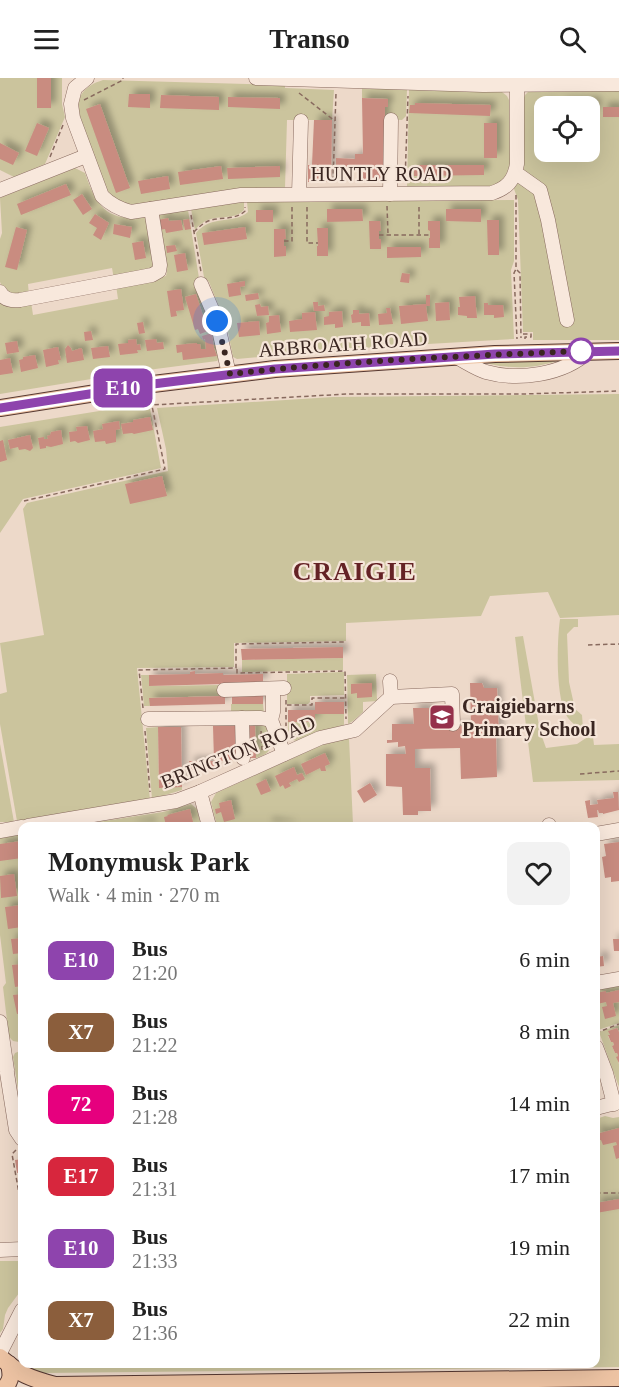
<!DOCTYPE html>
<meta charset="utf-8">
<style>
:root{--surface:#fff;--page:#f2f2f2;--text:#222;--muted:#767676}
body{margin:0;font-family:"Times New Roman",serif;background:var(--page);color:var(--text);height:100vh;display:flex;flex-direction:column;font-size:22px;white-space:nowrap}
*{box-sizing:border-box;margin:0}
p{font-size:20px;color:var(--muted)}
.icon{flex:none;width:33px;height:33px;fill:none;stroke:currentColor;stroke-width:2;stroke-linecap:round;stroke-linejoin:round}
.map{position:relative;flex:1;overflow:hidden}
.sheet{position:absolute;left:18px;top:744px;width:582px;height:546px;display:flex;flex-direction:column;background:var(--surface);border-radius:12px;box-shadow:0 6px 24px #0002}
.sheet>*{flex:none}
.badge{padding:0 12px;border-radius:9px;font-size:21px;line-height:39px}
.fabs{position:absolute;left:534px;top:18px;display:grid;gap:12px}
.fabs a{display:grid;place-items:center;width:66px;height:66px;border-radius:12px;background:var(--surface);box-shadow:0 6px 24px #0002;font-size:30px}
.you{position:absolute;width:30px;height:30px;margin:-15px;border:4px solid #fff;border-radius:50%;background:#1a73e8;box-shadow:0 0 0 9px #1a73e833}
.map>.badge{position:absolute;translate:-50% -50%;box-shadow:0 0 0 3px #fff}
.round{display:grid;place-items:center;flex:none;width:63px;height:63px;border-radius:12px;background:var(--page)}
.head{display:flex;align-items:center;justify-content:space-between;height:102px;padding:0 30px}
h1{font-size:28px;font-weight:600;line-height:45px}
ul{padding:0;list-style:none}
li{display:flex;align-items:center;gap:18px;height:72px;padding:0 30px}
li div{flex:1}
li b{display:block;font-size:22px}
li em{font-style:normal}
li .badge{min-width:66px;font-weight:700;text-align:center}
header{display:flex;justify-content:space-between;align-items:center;height:78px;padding:0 30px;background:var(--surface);font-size:27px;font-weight:600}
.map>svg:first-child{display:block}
</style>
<header><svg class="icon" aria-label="menu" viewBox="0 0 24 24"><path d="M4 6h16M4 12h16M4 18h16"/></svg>Transo<svg class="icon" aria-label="search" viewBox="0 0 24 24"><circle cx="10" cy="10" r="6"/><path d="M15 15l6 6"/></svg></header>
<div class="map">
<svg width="619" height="1309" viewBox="0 0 619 1309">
<defs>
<filter id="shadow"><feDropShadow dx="5" dy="-5" stdDeviation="3" flood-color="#0004"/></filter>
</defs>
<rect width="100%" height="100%" fill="#edd9c9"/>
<g fill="#cbc49d" fill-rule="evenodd">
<polygon points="0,0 62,0 62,26 65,39 45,86 14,99 0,92"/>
<path d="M103,2L285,7V10L334,12L332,42H287L285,110L237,111L131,127C117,124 111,119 103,106C98,92 93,77 88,62C78,36 68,13 103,2Z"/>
<polygon points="362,10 407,11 406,38 402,42 385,41 385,29 388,29 388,21 362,20"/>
<path d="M409,12L502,14L507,18L509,22L510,86C507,98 503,104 491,108L407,109Z"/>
<path d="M619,12V262H533V254H523L518,122L513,108L524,90L523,22L525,17L529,13ZM544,28H590V74H544Z"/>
<path d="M75,90L85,95C96,127 106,144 144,139L146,141L154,190L114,201L112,190L28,206L29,217L5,215L0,204V161L2,155L0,120Z"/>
<path d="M514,122V183L511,192L514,261L376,269L237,281L233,279L227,249L209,204L204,199L196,155C212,136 233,147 248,134L247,124Z"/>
<path d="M244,124V132C236,141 221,138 211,141C204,143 199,147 195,152L191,131Z"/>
<polygon points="188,132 199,200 195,203 213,253 220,280 217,283 140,293 0,316 0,220 31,224 33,237 118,221 116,207 166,198 167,193 157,139 159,136"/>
<path d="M564,281C533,291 513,292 481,284Z"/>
<polygon points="619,316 619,537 560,540 548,514 490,518 481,538 346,545 346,563 234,565 234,589 137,590 150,722 17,743 0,646 0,616 7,614 0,565 44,557 23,431 27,425 168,393 166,371 157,330 333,319"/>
<polygon points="149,325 161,390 23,421 0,455 0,349"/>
<path d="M560,541H578V549H574L567,556L569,604L575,631L582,637L583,651C577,649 572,645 568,640C555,622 557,563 560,541Z"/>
<polygon points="523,558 540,653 546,670 577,666 586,660 593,659 594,667 619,666 619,702 533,704 515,559"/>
<polygon points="343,580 343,592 242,594 242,582"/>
<polygon points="344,594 344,617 310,618 310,624 308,626 287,626 287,596"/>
<polygon points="376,596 377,623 363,624 363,634 353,643 348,646 347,597"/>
<polygon points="141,597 149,597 150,608 223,607 223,618 150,620 150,628 144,628"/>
<polygon points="231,626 263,626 264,635 231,636"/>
<polygon points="315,636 344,636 344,647 316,655 296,663 291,661 288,655 288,644 315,644"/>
<path d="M267,647C271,664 277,674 256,680L255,648Z"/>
<polygon points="158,649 159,709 182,709 182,712 152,721 146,650"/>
<polygon points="349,660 353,746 367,748 217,748 211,724 216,715 322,667"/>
<polygon points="0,666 14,744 0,744"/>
<polygon points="191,726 197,731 201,748 72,748 163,734"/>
<polygon points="22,756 22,1016 19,1017 13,979 15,975 20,973 19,964 13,963 9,959 3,909 6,905 0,857 0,760"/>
<polygon points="619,907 619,945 598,952 596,946 596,911"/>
<polygon points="619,947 619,954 617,950 609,953 610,957 608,958 611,964 613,964 614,967 612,968 615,975 617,975 618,978 617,979 619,986 619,1009 599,954"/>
<polygon points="605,1038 613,1040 619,1039 619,1289 44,1295 30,1292 23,1286 596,1286 596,1041"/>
<polygon points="0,1183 22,1183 22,1211 8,1230 5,1237 3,1251 0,1255"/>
</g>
<g fill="#c98c80" filter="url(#shadow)">
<rect x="37" y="0" width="14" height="30"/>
<polygon points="129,16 150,16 150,30 128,29"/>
<polygon points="161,17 219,19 219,32 160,30"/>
<polygon points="228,19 280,20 280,31 228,29"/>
<polygon points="362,20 388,21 388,29 385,29 384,94 382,94 382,104 358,104 358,89 336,89 336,80 355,81 355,76 363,76"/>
<polygon points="587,24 596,24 596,35 590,35 590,28 561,28 561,25"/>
<polygon points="415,25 491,27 490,38 409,35 410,27 415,27"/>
<polygon points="546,25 550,28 544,28 544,43 542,46 534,38"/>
<polygon points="100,26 130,110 116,115 86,31"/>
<rect x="603" y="29" width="16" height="10"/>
<polygon points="314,42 332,42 331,104 308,104 308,87 312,87"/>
<polygon points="37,45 49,50 37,78 25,73"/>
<rect x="484" y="45" width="13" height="35"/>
<polygon points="0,65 19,75 13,87 0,81"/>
<polygon points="414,87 484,87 484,97 414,98"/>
<polygon points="221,88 223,101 180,107 178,94"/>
<polygon points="280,88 280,99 228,101 227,90"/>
<polygon points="168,98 170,111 141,116 138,103"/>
<polygon points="66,106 71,117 21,137 17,126"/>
<polygon points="82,116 92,131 83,137 73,122"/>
<polygon points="327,131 362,131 363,143 327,144"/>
<polygon points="446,131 481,131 481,144 446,143"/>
<rect x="256" y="132" width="17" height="12"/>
<polygon points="95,136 109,145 101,162 93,157 97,150 89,145"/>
<polygon points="168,140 169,143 181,142 183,152 166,155 165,151 159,152 158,142"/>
<polygon points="189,141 191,151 185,152 183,142"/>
<polygon points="487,142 499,142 499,177 488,177"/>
<polygon points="369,143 380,143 381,153 379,153 379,161 381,161 381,171 370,171"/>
<polygon points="428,143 440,143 440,170 429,170 429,160 430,160 430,153 428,152"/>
<polygon points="114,146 132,149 130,160 113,156"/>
<polygon points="16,149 27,152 17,192 5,189"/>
<polygon points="245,149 247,161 204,167 202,155"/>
<polygon points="317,150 328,150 328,178 317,178 317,168 318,168"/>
<polygon points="274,151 285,151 286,161 284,161 284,168 286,168 286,178 274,179"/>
<polygon points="143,163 146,180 135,182 132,165"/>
<polygon points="175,167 177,173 167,175 166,168"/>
<polygon points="387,169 421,169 421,179 387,180"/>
<polygon points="185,175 188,192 177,194 174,177"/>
<polygon points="402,195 410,196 409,205 400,204"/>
<polygon points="245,203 245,208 240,209 241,217 229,219 227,206"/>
<polygon points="181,211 184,232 176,233 177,238 171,239 167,213"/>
<polygon points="258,215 259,221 246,223 245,217"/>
<polygon points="196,216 208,253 200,256 198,251 195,252 185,219"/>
<polygon points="426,217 430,217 430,228 426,228 428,243 401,246 399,228 426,226"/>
<polygon points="475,218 477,240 467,240 467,238 458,237 458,229 460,229 459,219"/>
<polygon points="313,224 318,224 318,228 324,227 325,233 314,233"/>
<polygon points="449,224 450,242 436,243 435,225"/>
<polygon points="484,225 488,225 488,227 503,227 504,239 494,240 494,237 484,237"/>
<polygon points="260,226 261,229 268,228 269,237 257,238 255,227"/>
<polygon points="386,230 390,230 393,246 379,247 378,236 387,235"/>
<polygon points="353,232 359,232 359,236 369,235 370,248 361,248 361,244 352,245 351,237 353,236"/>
<polygon points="342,233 343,249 335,250 335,246 324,247 324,239 329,238 329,234"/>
<polygon points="315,234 317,252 290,254 289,243 302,241 302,235"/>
<polygon points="279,237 281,254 267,256 266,245 269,244 269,238"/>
<polygon points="259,243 260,257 239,259 237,245"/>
<polygon points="143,244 145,255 139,256 137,245"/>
<polygon points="91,253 93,262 85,263 84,254"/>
<polygon points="212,255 214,270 217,278 183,282 182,274 177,275 176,267 197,265 197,266 200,266 201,271 206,271 205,261 203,262 202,258"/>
<polygon points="136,261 137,267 140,266 141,272 137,272 138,275 120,277 118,266 128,265 128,262"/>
<polygon points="156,261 157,265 163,264 164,271 147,273 145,262"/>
<polygon points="17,263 19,274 7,276 5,265"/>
<polygon points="68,267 71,270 72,273 81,270 82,271 84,282 67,285 65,271"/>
<polygon points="108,268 110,279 93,281 91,270"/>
<polygon points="58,269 61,282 58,282 59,286 46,289 43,272"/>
<polygon points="35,277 38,290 21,294 19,282 23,281 23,279"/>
<polygon points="10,280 13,295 0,297 0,282"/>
<polygon points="150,339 153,352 134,356 132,355 123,356 121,346 133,344 133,342"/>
<polygon points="119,343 120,351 116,352 116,364 106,366 105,363 95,364 93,353 103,351 102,346"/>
<polygon points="87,348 90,362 78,365 75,363 70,364 69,354 77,353 76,349"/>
<polygon points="61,352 63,366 51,369 46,368 46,370 40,371 38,360 44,359 44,361 48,361 47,358 50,357 51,354"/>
<polygon points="30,357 33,370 30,373 25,371 19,372 18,369 10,371 8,362"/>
<polygon points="3,362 7,382 0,384 0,363"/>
<polygon points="162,398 167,418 130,426 125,406"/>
<polygon points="343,569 343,580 242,582 241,571"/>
<polygon points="195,593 195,596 223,595 223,597 263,596 263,605 149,608 149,597 190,596 190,594"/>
<polygon points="372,605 372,619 357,620 357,615 351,616 351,606"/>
<polygon points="470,605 482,605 484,610 497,610 499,659 496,659 497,699 461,701 460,670 415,671 415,690 430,690 431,733 418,733 418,737 403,737 402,709 386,708 386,676 406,676 405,668 398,669 398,664 387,665 387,662 392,662 392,646 414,646 413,630 429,630 429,648 471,648"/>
<polygon points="225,618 225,626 150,628 149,620"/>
<rect x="232" y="618" width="31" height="8"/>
<polygon points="315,624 344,624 344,636 315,636 315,644 288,644 288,632 315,632"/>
<polygon points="213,648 235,648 236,682 214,683"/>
<polygon points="247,648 255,648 256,680 248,680"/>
<polygon points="158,649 181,649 182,709 159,710"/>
<polygon points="325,675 330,686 325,688 326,693 321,693 320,690 306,697 301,686"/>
<polygon points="189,683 214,683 214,691 190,692"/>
<polygon points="294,689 297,697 302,695 305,701 299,704 297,701 289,705 291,708 285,711 283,707 280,709 275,698"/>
<polygon points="266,701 271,713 261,717 256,706"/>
<polygon points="370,705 377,717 364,725 357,713"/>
<polygon points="613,714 618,714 619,732 603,736 603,735 599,735 598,732 597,732 598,739 588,740 585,723 590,722 590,727 598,726 597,722 614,720"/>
<polygon points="231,722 235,741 224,744 221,734 216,736 215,731 220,730 219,725"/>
<polygon points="190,731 193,744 176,748 166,748 164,739 168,738 167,737"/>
<polygon points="151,744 151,748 130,748 130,747"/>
<polygon points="268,744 291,747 291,748 267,748"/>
<polygon points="21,763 22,780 0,783 0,766"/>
<polygon points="619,764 619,803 611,804 611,799 605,800 602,779 606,778 604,766"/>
<polygon points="14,796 17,818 1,820 0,798"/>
<polygon points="22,827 22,849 8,851 5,829"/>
<polygon points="22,860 22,875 13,876 11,861"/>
<polygon points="613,861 619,861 619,873 614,873"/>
<polygon points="603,878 604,888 596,889 596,879"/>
<polygon points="22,886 22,908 15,909 12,887"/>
<polygon points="619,912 619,924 613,925 616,938 605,941 602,929 607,928 606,924 597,926 596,915 606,913 606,915"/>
<polygon points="22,916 22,935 17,936 13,917"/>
<polygon points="617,950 619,954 619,985 616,979 618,978 617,975 615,975 612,968 614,967 613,964 611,964 608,957 610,957 608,953"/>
<polygon points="619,1050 619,1080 616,1081 613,1068 617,1067 616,1064 603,1067 601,1062 596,1063 596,1052 599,1051 600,1055"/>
<polygon points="22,1081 22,1094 17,1095 15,1082"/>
<polygon points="619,1121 619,1131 596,1135 596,1125"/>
</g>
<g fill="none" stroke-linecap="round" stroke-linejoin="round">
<defs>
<g id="minor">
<path d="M87,0L75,10L71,26L73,40L102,118C111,127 119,131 131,134L241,117L492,115C507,110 514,103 517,86V7"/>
<polyline points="256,0 483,7 619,6"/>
<polyline points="516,95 540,112 548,142 567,242"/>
<polyline points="0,112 86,78"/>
<polyline points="299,116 301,43"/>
<polyline points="390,116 391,42"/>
<polyline points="201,206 217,243 229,296"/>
<path d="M0,214C4,222 12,223 20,222L152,197L159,193L160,187L151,131"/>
<path d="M456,279C466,284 476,291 486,294C518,303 564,297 589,273"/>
<polyline points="224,612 284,610"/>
<polyline points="391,619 452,616 453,646"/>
<polyline points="242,640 243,680"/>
<polyline points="148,641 261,640 271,642 284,676"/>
<polyline points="271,642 273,634 273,611"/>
<polyline points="200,714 209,748"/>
<polyline points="549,747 549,748"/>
<polyline points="28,748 176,723 200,714 320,660 355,652 391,619 390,603"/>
<polyline points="0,753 22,749"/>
<polyline points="596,756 619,752"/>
<polyline points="596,905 619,901"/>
<polyline points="0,944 7,992"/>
<polyline points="596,969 606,995 614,1026"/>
<polyline points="7,995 16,1052 22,1061"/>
<polyline points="596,1030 619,1024"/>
<polyline points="0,1172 22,1171"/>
<polyline points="0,1275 22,1232"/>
</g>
<g id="major">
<polyline points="0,330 153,306 275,291 495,276 619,273"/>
<path d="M0,1279C21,1297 29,1300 55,1307L619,1300"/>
<path d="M5,1309C12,1302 11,1296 9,1286"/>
</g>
</defs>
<use href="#minor" stroke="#886a5e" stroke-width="15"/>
<use href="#major" stroke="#573932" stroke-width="18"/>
<g stroke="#886a5e" stroke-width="1.5" stroke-dasharray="4.5 3" stroke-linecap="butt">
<polyline points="299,15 335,43"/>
<polyline points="84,22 123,2 123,0"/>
<polyline points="50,79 63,47"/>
<polyline points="333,103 336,15"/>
<polyline points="405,103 408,18"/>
<polyline points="516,117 516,191 514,195 517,261"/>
<polyline points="387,128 388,156"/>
<polyline points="307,129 307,165 318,165"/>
<polyline points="191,137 201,194"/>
<path d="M194,154C199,149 204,144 211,142C222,139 236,142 245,133V129"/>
<polyline points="419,156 419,128"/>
<polyline points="379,157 430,157"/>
<polyline points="284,163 292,163 292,129"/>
<polyline points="517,192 520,195 521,260"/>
<polyline points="523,256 531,256 531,259 525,259 525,261"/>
<polyline points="151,322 152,327 347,316 523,316 619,313"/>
<polyline points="24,423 165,391 152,328"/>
<polyline points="588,567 619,566"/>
<polyline points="237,591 237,595 345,593 346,641"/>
<polyline points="286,622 286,648"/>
<polyline points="287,627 312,627 312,620 345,620"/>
<polyline points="143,630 139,592 236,590 236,566 344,564"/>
<polyline points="145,653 150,714"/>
<polyline points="261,653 262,672"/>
<polyline points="580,696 619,693"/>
<polyline points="596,955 619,946"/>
<polyline points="16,1072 12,1076 22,1132"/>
<polyline points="596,1115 619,1115"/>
</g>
<use href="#minor" stroke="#f8e8dc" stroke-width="14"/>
<use href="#major" stroke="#edc3a3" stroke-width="16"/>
</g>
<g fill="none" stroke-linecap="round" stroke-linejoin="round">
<defs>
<polyline id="line" points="0,330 153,306 275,291 495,276 619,273"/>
</defs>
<use href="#line" stroke="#fff" stroke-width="14"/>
<use href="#line" stroke="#8e44ad" stroke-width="9"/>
<path stroke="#3a2621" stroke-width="6" stroke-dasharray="0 10.8" d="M217,243L230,296C346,283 464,278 581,273"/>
</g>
<defs>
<symbol id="school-square" viewBox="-11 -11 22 22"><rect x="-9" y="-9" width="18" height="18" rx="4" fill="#95314b" stroke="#f5e5d8"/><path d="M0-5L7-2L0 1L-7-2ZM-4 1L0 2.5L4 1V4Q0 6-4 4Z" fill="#fff"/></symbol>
</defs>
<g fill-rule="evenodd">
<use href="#school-square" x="427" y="624" width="30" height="30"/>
</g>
<circle fill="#fff" stroke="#8e44ad" stroke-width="3" cx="581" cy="273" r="12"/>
<g text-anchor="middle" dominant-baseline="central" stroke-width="4.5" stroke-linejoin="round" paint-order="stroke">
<g font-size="20" fill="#3a2621" stroke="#f5e5d8">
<text x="381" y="96">HUNTLY ROAD</text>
<text transform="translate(343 266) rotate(-4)">ARBROATH ROAD</text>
<text transform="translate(238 674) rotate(-22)">BRINGTON ROAD</text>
</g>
<g font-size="20" font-weight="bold" fill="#3a2621" stroke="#f5e5d8" text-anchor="start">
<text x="462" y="628">Craigiebarns<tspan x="462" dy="23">Primary School</tspan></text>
</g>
<g font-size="26" font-weight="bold" letter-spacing="1.5" fill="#642225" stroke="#f5e5d8">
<text x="355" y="493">CRAIGIE</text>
</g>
</g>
</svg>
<div class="fabs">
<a><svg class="icon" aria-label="locate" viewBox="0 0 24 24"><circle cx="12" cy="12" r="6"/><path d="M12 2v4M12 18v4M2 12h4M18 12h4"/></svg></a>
</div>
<div class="you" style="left:217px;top:243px"></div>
<b class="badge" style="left:123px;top:310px;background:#8e44ad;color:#fff">E10</b>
<section class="sheet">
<div class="head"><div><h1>Monymusk Park</h1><p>Walk · 4 min · 270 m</p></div><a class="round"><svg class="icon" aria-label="heart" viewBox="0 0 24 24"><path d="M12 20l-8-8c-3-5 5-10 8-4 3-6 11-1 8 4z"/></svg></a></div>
<ul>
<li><span class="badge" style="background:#8e44ad;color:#fff">E10</span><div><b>Bus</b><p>21:20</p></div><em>6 min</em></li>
<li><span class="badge" style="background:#8b5e3c;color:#fff">X7</span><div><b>Bus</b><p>21:22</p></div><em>8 min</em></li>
<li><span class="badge" style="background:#e6007e;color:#fff">72</span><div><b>Bus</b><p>21:28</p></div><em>14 min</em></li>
<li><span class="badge" style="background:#d7263d;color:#fff">E17</span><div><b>Bus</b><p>21:31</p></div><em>17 min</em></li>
<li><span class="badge" style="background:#8e44ad;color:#fff">E10</span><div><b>Bus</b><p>21:33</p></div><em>19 min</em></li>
<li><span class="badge" style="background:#8b5e3c;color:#fff">X7</span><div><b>Bus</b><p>21:36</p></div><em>22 min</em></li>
</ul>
</section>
</div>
